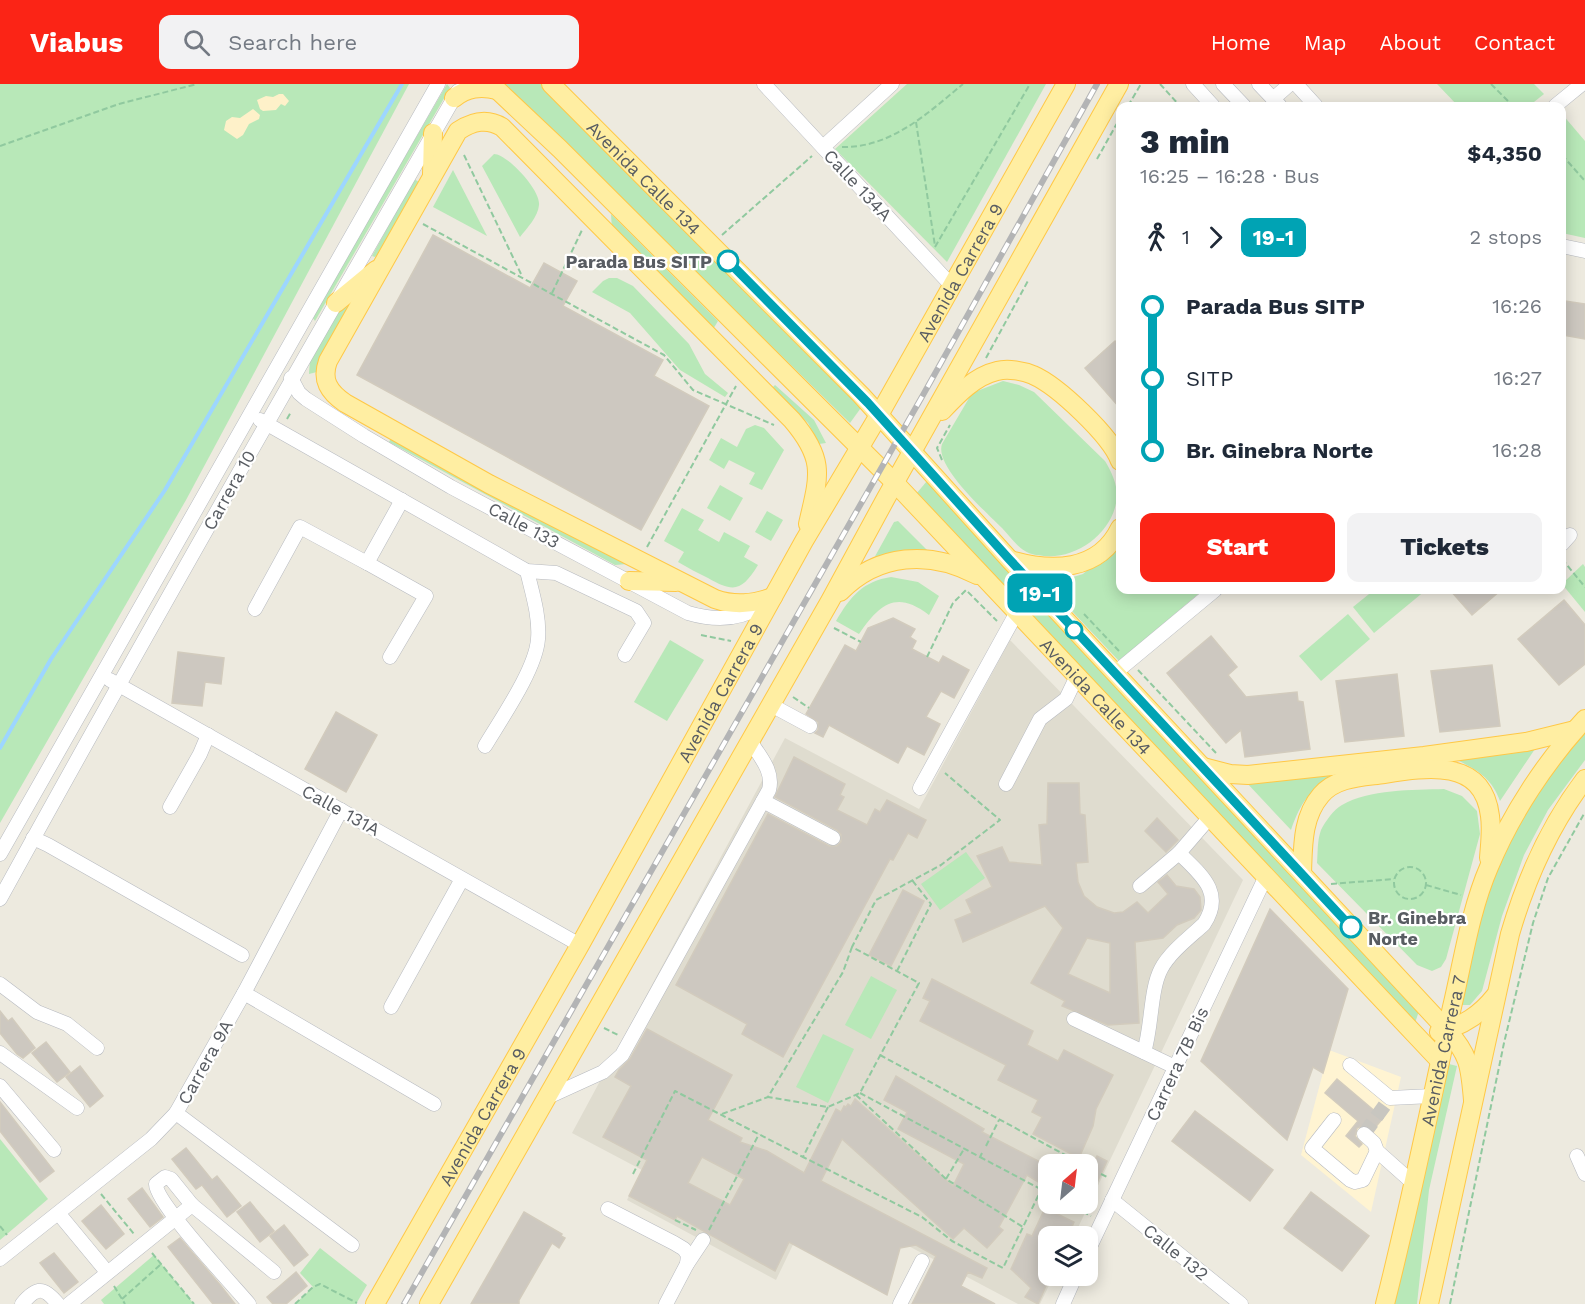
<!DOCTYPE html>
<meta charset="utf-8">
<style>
:root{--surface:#fff;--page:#f2f2f3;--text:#1f2937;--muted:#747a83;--accent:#fb2416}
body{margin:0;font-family:"Work Sans",sans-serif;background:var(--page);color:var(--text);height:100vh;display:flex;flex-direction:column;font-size:22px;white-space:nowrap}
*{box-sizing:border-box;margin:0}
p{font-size:20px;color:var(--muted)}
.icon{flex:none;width:33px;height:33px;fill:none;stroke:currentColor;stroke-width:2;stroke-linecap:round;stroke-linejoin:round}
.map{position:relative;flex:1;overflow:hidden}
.panel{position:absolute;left:1116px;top:18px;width:450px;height:492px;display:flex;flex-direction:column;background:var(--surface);border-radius:12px;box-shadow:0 3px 15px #0003}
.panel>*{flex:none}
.badge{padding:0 12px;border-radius:9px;font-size:21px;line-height:39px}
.needle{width:39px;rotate:28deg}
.buttons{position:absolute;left:1038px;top:1070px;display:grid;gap:12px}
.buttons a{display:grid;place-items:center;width:60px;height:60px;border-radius:12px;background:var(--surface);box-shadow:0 3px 15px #0003;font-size:30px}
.map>.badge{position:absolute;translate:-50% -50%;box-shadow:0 0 0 3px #fff}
.legs{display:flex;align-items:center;gap:9px;height:66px;padding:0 24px;font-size:20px}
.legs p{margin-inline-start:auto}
.headline{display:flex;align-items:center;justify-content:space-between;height:102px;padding:0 24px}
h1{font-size:33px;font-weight:800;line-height:45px}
.action{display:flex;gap:12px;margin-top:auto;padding:12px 24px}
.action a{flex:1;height:69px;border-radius:12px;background:var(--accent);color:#fff;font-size:24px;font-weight:800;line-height:69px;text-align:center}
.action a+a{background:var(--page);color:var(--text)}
ul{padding:0 24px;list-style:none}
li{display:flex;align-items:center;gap:21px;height:72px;font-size:22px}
li i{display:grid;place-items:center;width:9px;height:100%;margin:0 8px;background:currentColor}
li i::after{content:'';width:15px;height:15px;margin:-8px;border:4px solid;border-radius:50%;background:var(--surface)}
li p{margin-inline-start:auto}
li:first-child i{background:linear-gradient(#0000 50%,currentColor 0)}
li:last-child i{background:linear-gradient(currentColor 50%,#0000 0)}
header{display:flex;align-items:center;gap:36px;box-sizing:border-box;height:84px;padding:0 30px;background:var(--accent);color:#fff}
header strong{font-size:28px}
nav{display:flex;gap:33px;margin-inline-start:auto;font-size:21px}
.search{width:420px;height:54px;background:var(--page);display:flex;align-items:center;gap:15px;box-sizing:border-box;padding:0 21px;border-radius:12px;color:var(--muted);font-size:22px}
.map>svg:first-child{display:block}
</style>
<header>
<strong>Viabus</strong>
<div class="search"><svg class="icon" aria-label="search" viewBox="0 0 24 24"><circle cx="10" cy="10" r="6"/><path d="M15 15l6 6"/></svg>Search here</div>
<nav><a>Home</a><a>Map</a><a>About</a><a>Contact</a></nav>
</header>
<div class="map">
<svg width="1585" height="1220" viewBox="0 0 1585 1220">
<rect width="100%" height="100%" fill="#edeadf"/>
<polygon fill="#fff4d2" points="1329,966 1401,993 1371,1128 1301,1071"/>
<path fill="#dfdccf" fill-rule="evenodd" d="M1010,556L1243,796L1074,1152H1048V1191H1054L1040,1220H1018L816,1113L776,1196L627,1116L642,1086L572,1049L785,654L919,725ZM1048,1080H1088V1119H1048Z"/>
<g fill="#b8e8b8">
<polygon points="0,0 409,0 186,416 0,739"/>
<polygon points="447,0 450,4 315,237 312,233"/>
<polygon points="504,0 542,0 863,321 850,339"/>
<polygon points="907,0 1046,0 947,178 835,65"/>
<polygon points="1437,0 1534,0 1544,10 1529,22 1458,22"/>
<polygon points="1562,30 1585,57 1585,154 1562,149"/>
<path d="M494,70C507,70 541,106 539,121C538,133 527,144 520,153L482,82Z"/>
<polygon points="453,86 487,152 433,123"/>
<polygon points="414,95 419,98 381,167 375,173 372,172"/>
<polygon points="611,130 718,237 712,247 612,146"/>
<polygon points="609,194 617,194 633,202 689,260 705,290 728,309 725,313 680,286 630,229 592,208 603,197"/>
<polygon points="355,215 317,288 309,290 310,275 339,224"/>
<path d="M1003,297L1019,301L1034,308L1105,377C1111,387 1117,399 1117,412C1115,449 1073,479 1038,471C1034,471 1028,469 1025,467C1016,462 1009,451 1002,444C987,429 934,382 942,360L972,309Z"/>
<polygon points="775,301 814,336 826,359 819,360 808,339 771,305"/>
<polygon points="755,341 764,344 784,366 762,406 749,400 755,389 729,376 724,385 709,376 721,354 737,363 746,345"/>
<polygon points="393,351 627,480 615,481 389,358"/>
<polygon points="927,397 1419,927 1415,939 916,410"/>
<polygon points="720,401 743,414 730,437 707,424"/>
<path d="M682,424L704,436L698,446L719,458L724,448L750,462L744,473L758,481C742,507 734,509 708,494C698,489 688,484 678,478L684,468L664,457Z"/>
<polygon points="767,427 783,436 771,457 755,448"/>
<polygon points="898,437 927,466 905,467 873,476 894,438"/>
<polygon points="1120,458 1120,506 1203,506 1119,577 1038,491 1063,496 1083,490"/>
<polygon points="1583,480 1585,483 1585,528 1562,500"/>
<path d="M891,493L918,498L939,512L929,531C896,506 880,520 859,550L836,537C850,513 863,497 891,493Z"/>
<polygon points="1374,506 1426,506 1374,549 1353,523"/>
<polygon points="1348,530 1370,555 1321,597 1299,572"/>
<polygon points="670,556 704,576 667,637 634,618"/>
<path d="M1585,648V676L1548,726L1524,771L1502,832L1482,907L1470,921H1461C1470,884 1476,845 1488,809C1509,749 1541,695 1585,648Z"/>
<path d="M1535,665L1500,717C1492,694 1476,685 1455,675Z"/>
<path d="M1336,691C1310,706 1301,717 1291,746L1245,697Z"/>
<path d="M1444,705L1462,712L1477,727L1480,750L1446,875L1441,883L1432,887L1417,881L1317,779C1318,768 1317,757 1321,746C1325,738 1334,725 1342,721C1369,705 1413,706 1444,705Z"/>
<polygon points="966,768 985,794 940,826 921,800"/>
<polygon points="871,892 897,906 871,955 845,941"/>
<polygon points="823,950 854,965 828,1019 796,1003"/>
<polygon points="1449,980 1457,982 1429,1106 1417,1220 1391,1220"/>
<polygon points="0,1055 48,1115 0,1156"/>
<polygon points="320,1164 367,1201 356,1220 295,1220 313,1203 300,1189"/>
<polygon points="154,1171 194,1220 104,1220 101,1216"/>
</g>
<g fill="#fef1c9">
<polygon points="279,10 283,10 289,17 285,22 281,20 276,26 263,27 260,25 257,16 266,12 273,13"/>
<polygon points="253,25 260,31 259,35 249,40 243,51 237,55 224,46 226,37 232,33 240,34"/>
</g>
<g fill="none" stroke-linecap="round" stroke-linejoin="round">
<polyline stroke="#9dd6ff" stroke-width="4" points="0,664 51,575 165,406 402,0"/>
</g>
<g fill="#cdc8c0" stroke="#d2cbbd" stroke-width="1.5" fill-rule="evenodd">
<polygon points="433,151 530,204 544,179 577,197 563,222 663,276 654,292 709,322 641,446 357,291"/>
<polygon points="1565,217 1585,220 1585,255 1562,251"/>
<polygon points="1115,257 1120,263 1120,324 1085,284"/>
<polygon points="1450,506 1501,506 1472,531"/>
<polygon points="1564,516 1585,541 1585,580 1559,601 1518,555"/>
<polygon points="893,534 915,545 910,553 916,557 912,565 939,579 943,572 969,586 954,614 941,607 926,633 940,640 924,671 907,662 898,679 829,641 823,653 815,649 818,646 818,638 806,630 845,561 856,567 868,544"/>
<polygon points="1211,552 1237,583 1228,591 1246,613 1297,608 1298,617 1303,618 1310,665 1245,673 1241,646 1226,659 1167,589"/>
<polygon points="178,568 224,574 221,600 205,598 202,622 172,619"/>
<polygon points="1492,581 1500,642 1440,648 1431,587"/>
<polygon points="1397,590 1404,652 1345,658 1336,597"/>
<polygon points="336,628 377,651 346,708 305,685"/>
<polygon points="794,673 845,700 840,711 844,713 837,726 867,741 875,725 880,728 887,716 926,736 917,754 908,749 893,776 890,775 783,973 742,950 747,940 676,901 768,730 829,762 837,762 841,758 841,750 837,746 775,713"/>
<path d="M1048,699H1079L1080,730L1085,731L1088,778L1076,779L1078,798L1084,812L1097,823L1114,829L1123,828L1137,818L1148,829L1168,810L1158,798L1167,791L1176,802L1194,805L1200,813L1201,826L1194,834L1177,841L1163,854L1135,858L1139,939L1108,941L1062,922L1065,917L1031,899L1063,844L1045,822L963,858L955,836L972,829L966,816L992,803L977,772L1002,763L1009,778L1042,781L1039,741L1047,740ZM1087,854L1110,859V909L1068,890Z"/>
<polygon points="1157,734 1178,756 1166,768 1145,747"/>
<polygon points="903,806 924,817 891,882 869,871"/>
<polygon points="1270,825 1348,905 1323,989 1313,983 1287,1056 1201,977"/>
<polygon points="932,895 1033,947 1027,961 1058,977 1064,966 1113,991 1096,1025 1093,1042 1079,1074 1033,1050 1042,1033 1032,1028 1038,1016 998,996 1006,981 920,937 930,917 923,914"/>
<polygon points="0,927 8,937 12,934 35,964 23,974 17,970 0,949"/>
<path d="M647,945L732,991L708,1036L742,1054L740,1058L767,1067L804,1089L836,1025L841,1028L844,1022L846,1023L848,1020L851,1022L855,1015L953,1102L964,1080L898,1045L907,1028L884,1016L896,992L984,1045L982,1048L1048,1082V1104L1027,1091L999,1143L1003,1146L987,1164L964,1144L953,1155L842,1055L821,1097L987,1184L982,1194L968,1188L961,1202L995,1220H912L936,1172L916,1161L900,1164L887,1211L789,1158L775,1187L677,1132L675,1136L629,1112L647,1076L603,1053L631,1002L615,993L619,986L630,975ZM702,1073L744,1095L730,1121L688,1099Z"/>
<polygon points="46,958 70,988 57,998 32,969"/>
<polygon points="80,982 103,1012 90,1023 66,993"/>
<polygon points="1337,995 1383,1034 1373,1046 1365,1041 1357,1044 1355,1052 1362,1060 1359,1063 1346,1052 1358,1037 1325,1009"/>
<polygon points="0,1018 54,1087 40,1098 0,1047"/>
<polygon points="1195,1027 1273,1086 1250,1117 1172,1057"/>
<polygon points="186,1064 212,1096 217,1092 241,1122 227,1133 202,1101 196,1105 172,1075"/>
<polygon points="1097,1072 1107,1077 1088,1118 1088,1092"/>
<polygon points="142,1104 163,1133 150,1143 128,1115"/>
<polygon points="1311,1108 1369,1152 1342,1187 1284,1144"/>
<polygon points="250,1118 274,1147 260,1158 237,1128"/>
<polygon points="101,1121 124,1150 106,1165 82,1137"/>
<polygon points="1045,1124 1074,1138 1068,1152 1048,1152 1048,1197 1038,1220 1025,1213 1031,1204 1011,1185 1027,1150 1032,1152"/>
<polygon points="524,1128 562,1150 561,1152 565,1154 559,1164 552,1159 519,1216 519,1220 471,1220"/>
<polygon points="284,1141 308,1171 294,1182 270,1152"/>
<polygon points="180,1154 221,1202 235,1220 213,1220 168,1163"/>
<polygon points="54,1169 78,1198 64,1209 40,1179"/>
<polygon points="296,1188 307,1202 286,1220 273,1220 267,1213"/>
</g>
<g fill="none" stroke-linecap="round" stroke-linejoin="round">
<polyline stroke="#c8c6c0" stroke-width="14" stroke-dasharray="14 7" stroke-linecap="butt" points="1364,1050 1390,1014"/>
<defs>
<g id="minor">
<polyline points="764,0 952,202"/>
<polyline points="1193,0 1213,22"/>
<polyline points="1223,0 1244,22"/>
<polyline points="1259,0 1280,22"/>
<polyline points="1296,0 1316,22"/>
<polyline points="1273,15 1290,0"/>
<polyline points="1555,22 1582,0"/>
<polyline points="823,63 892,0"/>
<polyline points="1562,162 1585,167"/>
<path d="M291,294L299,309L306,315L364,352L451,403L688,529C715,537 741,537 764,520"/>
<polyline points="260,336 527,487 556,489 636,527 644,539 625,571"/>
<polyline points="1562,460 1570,451"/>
<polyline points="255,525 300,443 367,479"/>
<polyline points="390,573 426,512 367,479 402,416"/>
<polyline points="1115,589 1215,506"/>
<polyline points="110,596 580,861"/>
<polyline points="771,621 810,642"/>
<path d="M485,662C501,635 536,585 538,555C540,533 532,508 527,487"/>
<polyline points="1006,700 1040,635 1066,615 1077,592"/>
<polyline points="920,704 1017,528"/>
<polyline points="763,717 833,754"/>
<polyline points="170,723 200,670 208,651"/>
<polyline points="33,754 48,761 242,871"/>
<polyline points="0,770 438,0"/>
<polyline points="1140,802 1179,769 1210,733"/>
<path d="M0,815C149,544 303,275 458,7"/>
<polyline points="0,900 37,928 67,940 97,964"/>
<polyline points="244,909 434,1020"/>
<polyline points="391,923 462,795"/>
<polyline points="1074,935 1175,983"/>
<path d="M1144,968C1152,943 1150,906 1161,885C1170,868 1190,853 1204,840C1225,808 1200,790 1179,769"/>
<polyline points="0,969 77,1024"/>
<polyline points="1350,981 1390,1014 1432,1012"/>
<polyline points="0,1002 54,1066"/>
<path d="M546,1014L603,988L622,971L769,706C774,687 760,673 750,657"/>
<polyline points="176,1029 352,1161"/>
<polyline points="1334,1036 1312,1064 1350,1096 1355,1098 1363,1096 1377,1067"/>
<polyline points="1364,1050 1374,1059 1377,1067 1413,1099"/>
<polyline points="1577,1072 1585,1090"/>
<polyline points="1112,1116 1241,1220"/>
<path d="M192,1121L171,1095L165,1093L156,1100C155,1118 233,1201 249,1220"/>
<polyline points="608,1125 674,1159 684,1165 688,1171 687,1180 666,1220"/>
<polyline points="59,1130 107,1188"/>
<polyline points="1088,1167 1266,792"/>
<polyline points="0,1175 151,1055 176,1029 244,909 341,726"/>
<polyline points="687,1180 703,1156"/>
<path d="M22,1220C37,1202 44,1203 58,1220"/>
<polyline points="69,1220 192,1121 274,1188"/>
<polyline points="900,1220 922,1177"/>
<polyline points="1063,1220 1076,1191"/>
</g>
<g id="major">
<path id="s1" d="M491,0L560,65L895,399L1440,977"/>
<path id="s2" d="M551,0L861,311L1009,475L1447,946C1470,972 1470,983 1473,1016"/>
<path d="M454,14C467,4 480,2 497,6"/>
<polyline points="432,90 433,49"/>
<polyline points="336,219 376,186"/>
<path d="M942,327C957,311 975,292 997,287C1008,284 1023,287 1033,291C1058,302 1111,352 1120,377"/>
<path d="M1010,476C1051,488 1099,488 1120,444"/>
<polyline points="629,497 676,498"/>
<path d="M840,508C878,469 930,466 977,491"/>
<path d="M773,513C753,520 735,522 715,515L489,400L345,319C329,308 321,296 328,277L458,47C473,37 487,34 502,43L792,336C826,376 819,392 808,440"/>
<polyline points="1203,683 1230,690 1248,691 1424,672 1526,658 1575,646"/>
<path d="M1302,789C1303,762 1302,733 1321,711C1336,693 1363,693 1384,690C1427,683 1483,674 1490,732C1492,746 1490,760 1489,774"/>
<path d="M1439,948C1463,942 1480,931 1495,912"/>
<path id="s3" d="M375,1220L580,861L804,457L879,331L1066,0"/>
<polyline points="429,1220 830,517 886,414 1119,0"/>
<path id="s4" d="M1385,1220C1410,1122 1430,1022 1452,923C1463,877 1470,827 1489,783C1511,730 1546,677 1585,635"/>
<path d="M1429,1220L1510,850C1526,795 1550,741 1585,695"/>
</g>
</defs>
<use href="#minor" stroke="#b7bac0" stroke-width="15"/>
<use href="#major" stroke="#ffc846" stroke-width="20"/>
<g stroke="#90c99f" stroke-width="2" stroke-dasharray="6 3" stroke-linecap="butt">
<polyline points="1160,0 1180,22"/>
<polyline points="1491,0 1513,22"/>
<polyline points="1128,22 1141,0"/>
<polyline points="916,38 935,162"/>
<polyline points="0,62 119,20 197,0"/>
<path d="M842,63C891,64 928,29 963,0"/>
<polyline points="464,71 521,190"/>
<polyline points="1562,71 1585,97"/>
<polyline points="1097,75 1120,34"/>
<polyline points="423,140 664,271 693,306 774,341"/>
<polyline points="722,151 812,72"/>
<polyline points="935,163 1030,0"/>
<polyline points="552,209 582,146"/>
<polyline points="986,274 1029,195"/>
<polyline points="287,335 291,328"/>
<polyline points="942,376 937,364 950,341"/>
<polyline points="1118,391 1120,403"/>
<polyline points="1117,429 1120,415"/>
<polyline points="647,463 736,302"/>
<polyline points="1562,475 1585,503"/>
<polyline points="1084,530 1119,567"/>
<polyline points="834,544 861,558"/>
<polyline points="701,551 731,557"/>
<polyline points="927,573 953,519 966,506 997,537"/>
<polyline points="1138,586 1216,669"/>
<polyline points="793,613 809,624"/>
<circle cx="1410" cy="799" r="16"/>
<polyline points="1331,800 1394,795"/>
<polyline points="1426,801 1461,811"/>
<polyline points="852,863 843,888 768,1013 828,1023 860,1009 919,899 852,863 876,816 941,781 1000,736 945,689"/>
<polyline points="897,887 931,820 912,796"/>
<polyline points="604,944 618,951"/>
<polyline points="880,971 1082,1080"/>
<polyline points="860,1009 980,1073 982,1069"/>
<polyline points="856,1011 946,1095 1023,1143 1041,1106"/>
<polyline points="828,1023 803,1073 922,1133 952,1157 1003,1184 1023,1143"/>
<polyline points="722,1030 768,1013"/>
<polyline points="986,1062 999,1036"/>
<polyline points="980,1073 1048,1109"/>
<polyline points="1088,1083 1091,1085"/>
<polyline points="633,1090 675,1007 803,1073"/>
<polyline points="1101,1090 1109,1094"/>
<polyline points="946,1095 964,1065"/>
<polyline points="101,1110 134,1150"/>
<polyline points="1067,1119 1091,1132"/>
<polyline points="675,1136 696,1146"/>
<polyline points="0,1142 7,1151"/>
<polyline points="709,1146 759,1050"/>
<polyline points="152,1169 194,1220"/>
<polyline points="114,1202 125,1220"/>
<polyline points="122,1215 160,1181"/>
<polyline points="295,1220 313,1203 320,1200 357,1219"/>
<polyline points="1450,1220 1504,959 1533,839 1548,794 1585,728"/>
</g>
<use href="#minor" stroke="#fff" stroke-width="14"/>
<use href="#major" stroke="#ffeea2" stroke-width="18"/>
<defs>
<polyline id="rail" points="404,1220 923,311 1097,0"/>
</defs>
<use href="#rail" stroke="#b3b4b5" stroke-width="6"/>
<use href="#rail" stroke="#fff" stroke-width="4" stroke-dasharray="11" stroke-linecap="butt"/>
</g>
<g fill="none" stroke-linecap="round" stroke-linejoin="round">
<defs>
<polyline id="line-1" points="728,177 868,319 1009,475 1351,843"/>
</defs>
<use href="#line-1" stroke="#fff" stroke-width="14"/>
<use href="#line-1" stroke="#00a3b4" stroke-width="9"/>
</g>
<g fill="#fff" stroke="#00a3b4" stroke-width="3">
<circle cx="728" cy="177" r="10"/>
<circle cx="1074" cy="546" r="8"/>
<circle cx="1351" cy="843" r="10"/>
</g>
<g text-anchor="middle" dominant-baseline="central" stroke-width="4.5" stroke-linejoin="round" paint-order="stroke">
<g font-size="18" fill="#585c62" stroke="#fff">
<text stroke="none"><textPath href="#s2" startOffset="132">Avenida Calle 134</textPath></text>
<text transform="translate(858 101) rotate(47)">Calle 134A</text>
<text stroke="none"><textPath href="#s3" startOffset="1186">Avenida Carrera 9</textPath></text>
<text transform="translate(229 406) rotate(-61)">Carrera 10</text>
<text transform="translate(524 441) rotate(28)">Calle 133</text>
<text stroke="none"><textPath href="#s3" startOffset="702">Avenida Carrera 9</textPath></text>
<text stroke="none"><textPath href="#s1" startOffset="861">Avenida Calle 134</textPath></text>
<text transform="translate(341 726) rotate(29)">Calle 131A</text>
<text stroke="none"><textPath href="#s4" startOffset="260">Avenida Carrera 7</textPath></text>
<text transform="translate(205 978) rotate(-61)">Carrera 9A</text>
<text transform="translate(1177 980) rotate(-65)">Carrera 7B Bis</text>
<text stroke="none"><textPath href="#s3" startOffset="216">Avenida Carrera 9</textPath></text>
<text transform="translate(1176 1168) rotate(39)">Calle 132</text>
</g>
<g font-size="18" font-weight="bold" fill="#585c62" stroke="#fff" text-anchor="end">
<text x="712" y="177">Parada Bus SITP</text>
<text x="1368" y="833" text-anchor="start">Br. Ginebra<tspan x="1368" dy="21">Norte</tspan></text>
</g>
</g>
</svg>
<div class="buttons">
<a><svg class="needle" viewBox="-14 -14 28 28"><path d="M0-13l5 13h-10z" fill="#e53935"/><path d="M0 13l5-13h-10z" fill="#747a83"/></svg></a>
<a><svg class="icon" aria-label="layers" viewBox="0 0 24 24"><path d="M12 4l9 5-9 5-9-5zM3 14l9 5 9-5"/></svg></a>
</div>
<b class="badge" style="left:1040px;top:509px;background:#00a3b4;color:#fff">19-1</b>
<section class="panel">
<div class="headline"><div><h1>3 min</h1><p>16:25 – 16:28 · Bus</p></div><b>$4,350</b></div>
<div class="legs"><svg class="icon" aria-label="walk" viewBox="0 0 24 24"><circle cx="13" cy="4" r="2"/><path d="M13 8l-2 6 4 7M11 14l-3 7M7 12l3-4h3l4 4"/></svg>1<svg class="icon" aria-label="forward" viewBox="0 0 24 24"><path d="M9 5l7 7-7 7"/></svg><b class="badge" style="background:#00a3b4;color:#fff">19-1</b><p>2 stops</p></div>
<ul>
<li><i style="color:#00a3b4"></i><b>Parada Bus SITP</b><p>16:26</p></li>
<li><i style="color:#00a3b4"></i><span>SITP</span><p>16:27</p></li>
<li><i style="color:#00a3b4"></i><b>Br. Ginebra Norte</b><p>16:28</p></li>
</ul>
<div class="action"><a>Start</a><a>Tickets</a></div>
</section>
</div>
